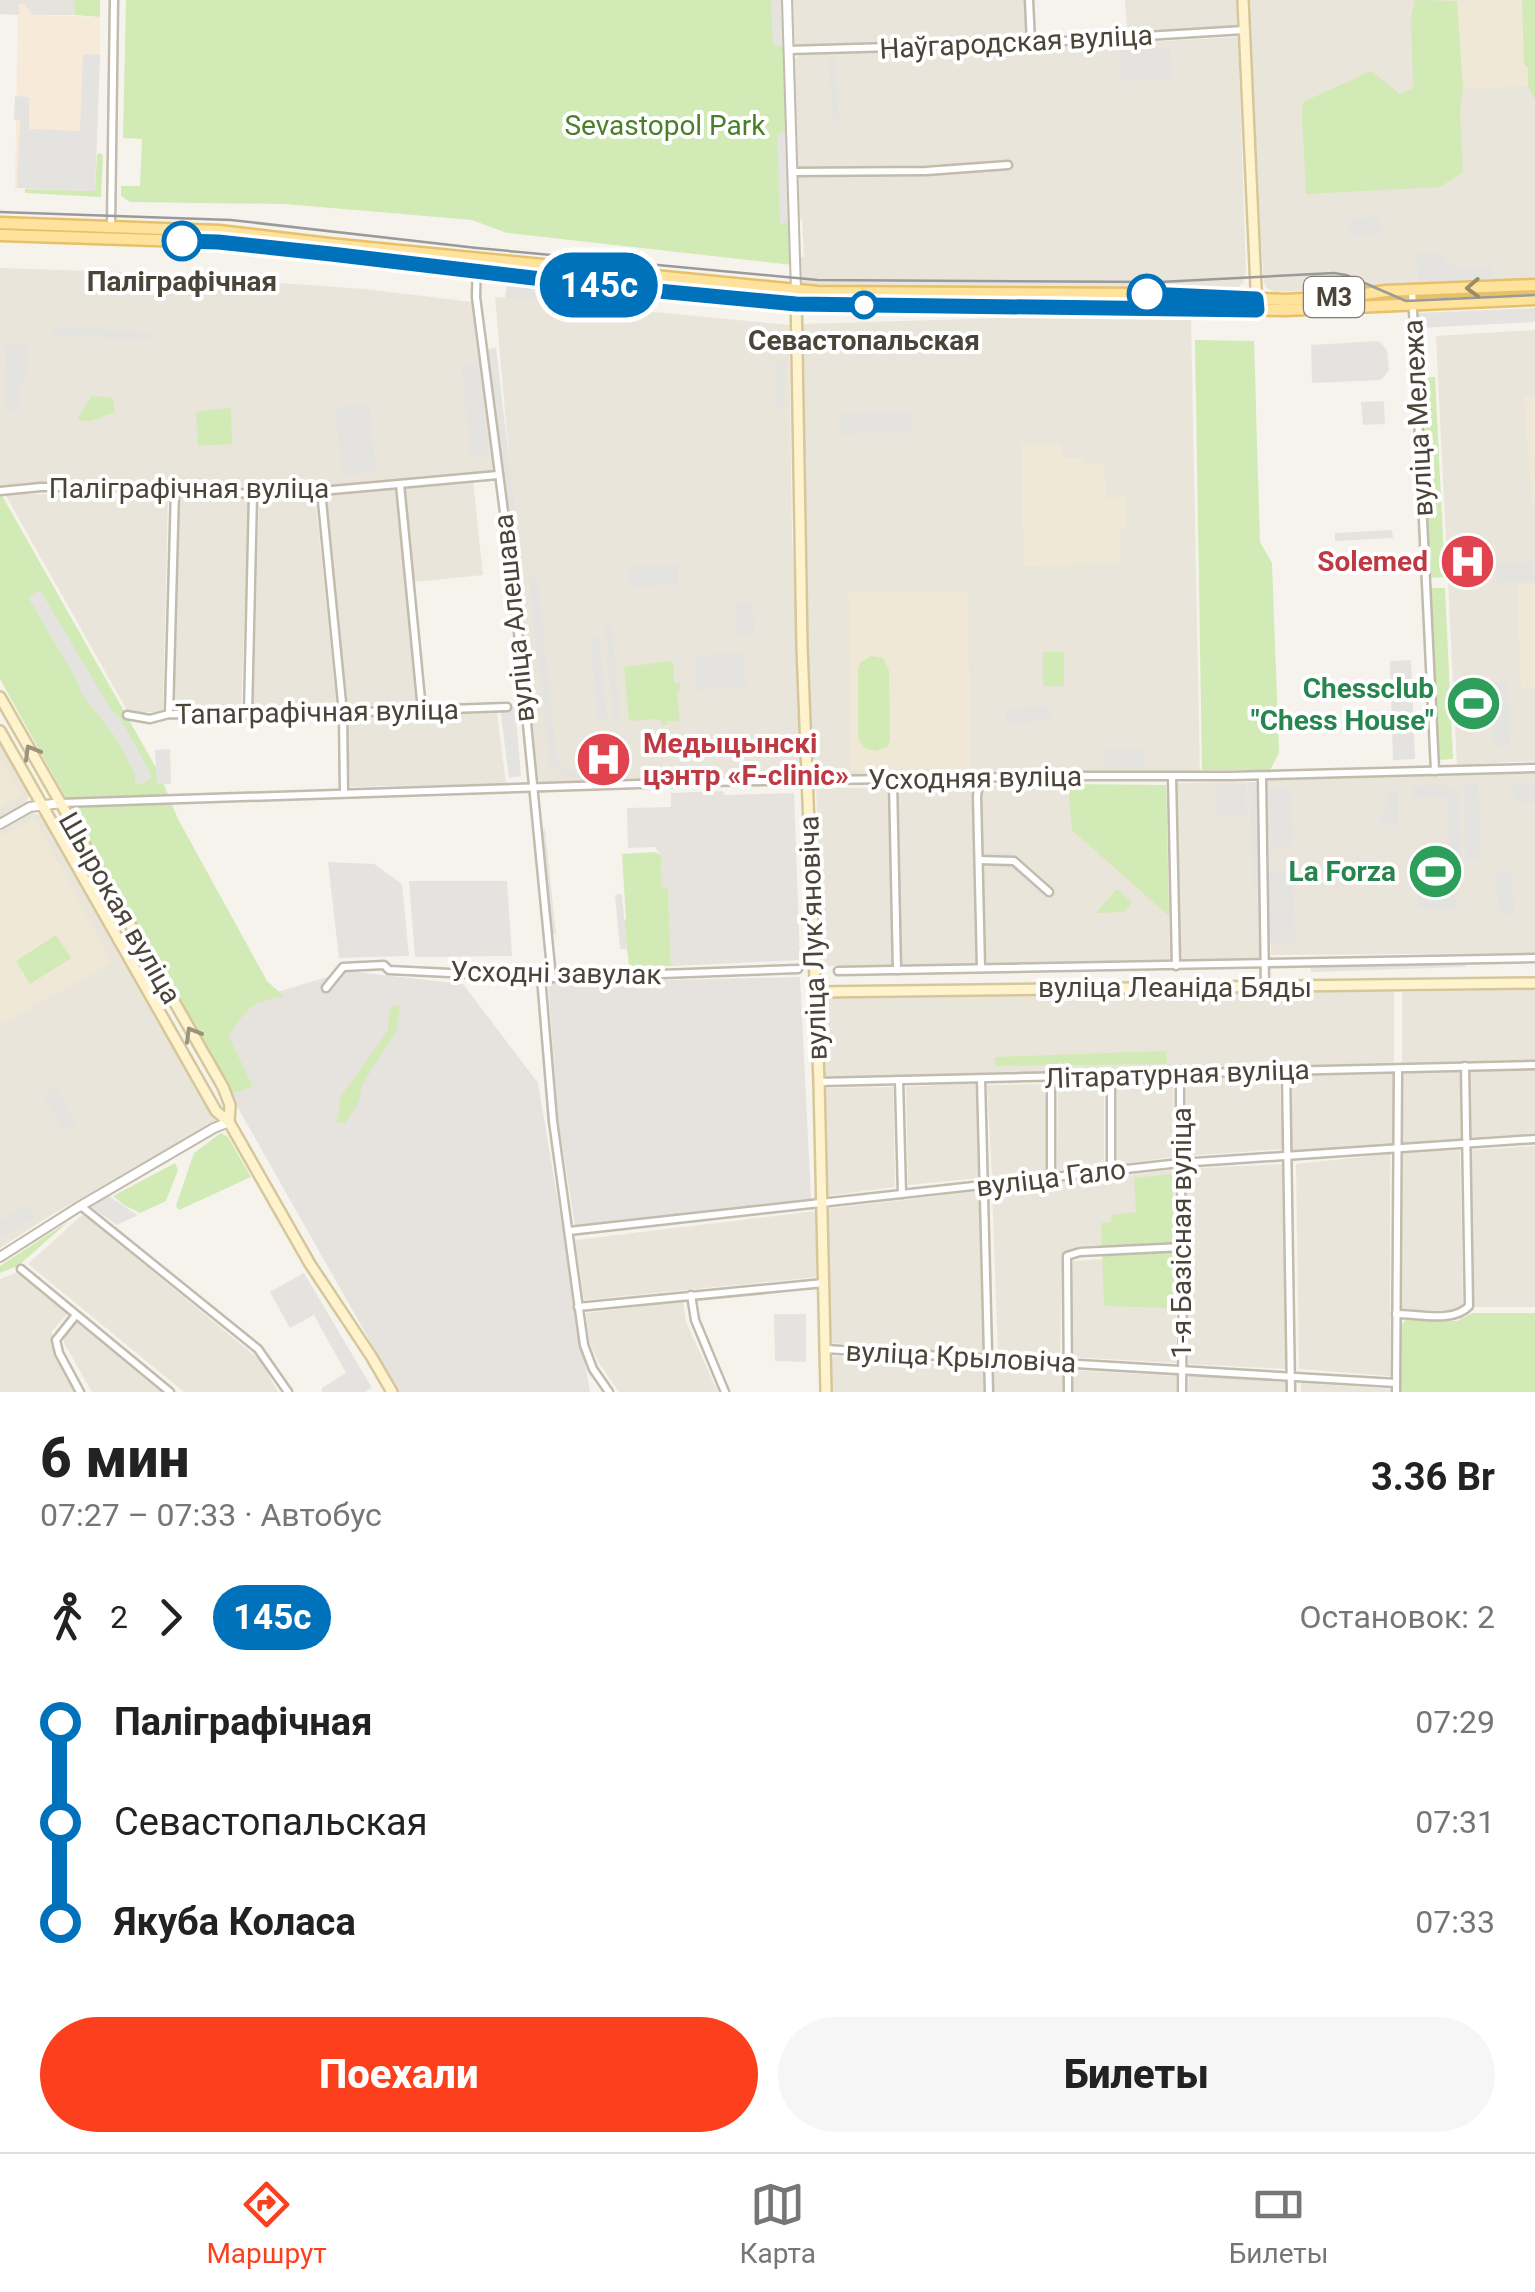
<!DOCTYPE html>
<html lang="ru">
<meta charset="utf-8">
<style>
:root{--surface:#fff;--page:#f6f6f6;--text:#222;--muted:#767676;--line:#e0e0e0;--accent:#fc3f1d}
body{margin:0;font-family:Roboto,sans-serif;background:var(--page);color:var(--text);height:100vh;display:flex;flex-direction:column;font-size:38px;white-space:nowrap}
*{box-sizing:border-box;margin:0}
p{font-size:32px;color:var(--muted)}
.icon{flex:none;width:55px;height:55px;fill:none;stroke:currentColor;stroke-width:2;stroke-linecap:round;stroke-linejoin:round}
.map{position:relative;height:1392px;overflow:hidden}
.details{display:flex;flex-direction:column;background:var(--surface);flex:1}
.details>*{flex:none}
.badge{padding:0 20px;border-radius:32px;font-size:35px;line-height:65px}
.map>.badge{position:absolute;translate:-50% -50%;box-shadow:0 0 0 5px #fff}
.legs{display:flex;align-items:center;gap:15px;height:110px;padding:0 40px;font-size:32px}
.legs p{margin-inline-start:auto}
.head{display:flex;align-items:center;justify-content:space-between;height:170px;padding:0 40px}
h1{font-size:55px;font-weight:800;line-height:75px}
.cta{display:flex;gap:20px;margin-top:auto;padding:20px 40px}
.cta a{flex:1;height:115px;border-radius:60px;background:var(--accent);color:#fff;font-size:40px;font-weight:800;line-height:115px;text-align:center}
.cta a+a{background:var(--page);color:var(--text)}
ul{padding:0 40px;list-style:none}
li{display:flex;align-items:center;gap:35px;height:100px;font-size:38px}
li i{display:grid;place-items:center;width:15px;height:100%;margin:0 12px;background:currentColor}
li i::after{content:'';width:25px;height:25px;margin:-12px;border:8px solid;border-radius:50%;background:var(--surface)}
li p{margin-inline-start:auto}
li:first-child i{background:linear-gradient(#0000 50%,currentColor 0)}
li:last-child i{background:linear-gradient(currentColor 50%,#0000 0)}
.tabs{display:flex;justify-content:space-around;align-items:center;height:140px;border-top:2px solid var(--line);background:var(--surface);font-size:28px;color:var(--muted)}
.tabs a{display:grid;justify-items:center;gap:5px}
.tabs .on{color:var(--accent)}
.map>svg:first-child{display:block}
</style>
<div class="map">
<svg width="1535" height="1392" viewBox="0 0 1535 1392">
<rect width="100%" height="100%" fill="#f6f3ec"/>
<g fill="#eae5da">
<polygon points="790,0 1031,0 1033,38 793,48"/>
<polygon points="1125,0 1236,0 1238,27 1127,31"/>
<polygon points="1249,0 1535,0 1535,281 1275,292 1267,288 1264,283 1261,240"/>
<polygon points="1238,37 1246,270 1243,283 1238,287 1228,290 800,287 798,257 804,257 802,219 797,220 793,65 796,58 804,53 1110,44"/>
<polygon points="0,268 121,272 365,289 472,302 495,471 276,490 105,484 43,485 2,489 0,486"/>
<polygon points="495,297 789,325 792,534 803,776 542,784 537,779"/>
<polygon points="1002,318 1191,320 1200,774 810,776 802,324"/>
<polygon points="1535,330 1535,761 1457,765 1436,336"/>
<polygon points="473,481 483,575 414,582 404,486"/>
<polygon points="396,488 417,706 348,709 324,494"/>
<polygon points="5,494 168,495 163,712 128,712"/>
<polygon points="315,494 337,710 253,711 259,498"/>
<polygon points="178,495 249,499 241,709 174,708"/>
<polygon points="497,713 506,784 347,787 346,717"/>
<polygon points="0,739 30,793 26,803 0,818"/>
<polygon points="1535,772 1535,953 1271,955 1267,780"/>
<polygon points="1258,782 1261,959 1179,962 1176,783"/>
<polygon points="991,785 1166,785 1170,963 984,965 980,798 982,791"/>
<polygon points="973,786 976,964 900,965 897,788"/>
<polygon points="816,788 890,788 893,965 823,966"/>
<polygon points="32,813 44,816 223,1117 48,1217 0,1248 0,831"/>
<polygon points="1535,989 1535,1062 1402,1065 1402,992"/>
<polygon points="1394,991 1394,1066 823,1078 819,996"/>
<polygon points="1535,1069 1535,1133 1468,1138 1467,1070"/>
<polygon points="1461,1071 1462,1140 1400,1144 1402,1072"/>
<polygon points="1394,1072 1394,1145 1292,1152 1288,1073"/>
<polygon points="1279,1074 1283,1149 1186,1156 1186,1080"/>
<polygon points="1173,1080 1173,1157 1117,1164 1117,1082"/>
<polygon points="976,1083 979,1178 908,1185 906,1087"/>
<polygon points="1104,1083 1104,1165 1057,1171 1058,1084"/>
<polygon points="1045,1084 1045,1172 992,1177 987,1085"/>
<polygon points="893,1087 895,1187 827,1196 825,1088"/>
<polygon points="1535,1146 1535,1307 1474,1307 1471,1150"/>
<polygon points="1460,1150 1463,1310 1402,1310 1403,1153"/>
<polygon points="1390,1154 1390,1376 1299,1369 1296,1164"/>
<polygon points="1282,1164 1286,1369 1188,1364 1186,1169"/>
<polygon points="1173,1170 1176,1241 1079,1246 1062,1254 1060,1357 998,1356 992,1190"/>
<polygon points="979,1191 985,1355 831,1343 827,1209"/>
<polygon points="815,1211 817,1277 584,1300 575,1240"/>
<polygon points="83,1214 261,1361 278,1392 184,1392 28,1264"/>
<polygon points="1176,1254 1176,1363 1072,1357 1073,1261"/>
<polygon points="18,1272 68,1313 52,1331 52,1347 77,1392 0,1392 0,1279"/>
<polygon points="683,1302 686,1322 718,1392 619,1392 599,1363 589,1342 586,1313"/>
<polygon points="78,1321 164,1392 92,1392 64,1343 64,1336"/>
<polygon points="831,1356 985,1368 986,1392 832,1392"/>
<polygon points="994,1368 1062,1369 1064,1392 994,1392"/>
<polygon points="1070,1370 1176,1376 1176,1392 1071,1392"/>
<polygon points="1189,1376 1286,1382 1286,1392 1188,1392"/>
<polygon points="1301,1383 1390,1389 1390,1392 1301,1392"/>
</g>
<polygon fill="#f7ead8" points="18,4 25,5 33,15 100,17 100,55 95,191 15,188"/>
<g fill="#e6e2dd">
<polygon points="0,0 74,0 75,15 33,15 25,5 19,4 19,15 0,14"/>
<polygon points="723,791 724,795 794,793 800,960 671,966 668,888 662,888 661,856 655,847 628,848 627,808 671,807 671,793"/>
<polygon points="347,971 463,984 538,1083 590,1392 399,1392 230,1094 252,1087 229,1037 242,1014 274,993"/>
<polygon points="800,977 811,1199 575,1225 558,1119 548,983"/>
</g>
<g fill="#efe8d6">
<polygon points="1522,0 1524,63 1528,65 1528,86 1463,89 1457,1"/>
<polygon points="1535,396 1535,505 1532,505 1524,397"/>
<polygon points="1062,443 1062,458 1083,458 1084,464 1104,463 1106,498 1126,497 1126,529 1119,529 1120,564 1024,566 1021,444"/>
<polygon points="1517,584 1535,584 1535,688 1521,688"/>
<polygon points="968,592 970,769 851,770 849,593"/>
<polygon points="0,758 22,795 0,808"/>
<polygon points="34,818 112,962 0,1025 0,837"/>
</g>
<g fill="#d2eab5">
<polygon points="74,0 100,0 100,17 75,15"/>
<polygon points="126,0 787,0 793,265 507,233 472,220 285,204 130,202 121,196 121,186 140,186 142,139 123,138"/>
<polygon points="1415,0 1457,1 1463,89 1460,111 1463,172 1440,187 1306,194 1302,115 1303,102 1371,71 1400,94 1413,88 1411,17"/>
<polygon points="1522,0 1535,0 1535,100 1528,86 1528,68 1524,64"/>
<polygon points="99,153 103,155 101,197 25,193 25,189 95,191 97,155"/>
<polygon points="1195,340 1254,341 1260,542 1272,563 1279,753 1270,770 1202,770"/>
<polygon points="1435,377 1445,577 1430,578 1421,378"/>
<polygon points="92,396 113,398 115,412 91,421 77,420"/>
<polygon points="231,408 232,444 198,446 196,412"/>
<path d="M0,492L159,773L178,819L267,981L284,996C251,1002 245,1009 229,1037L253,1087L230,1094L0,679Z"/>
<polygon points="1431,588 1445,588 1453,759 1439,760"/>
<rect x="1043" y="652" width="21" height="34"/>
<polygon points="871,656 883,658 889,671 890,741 887,747 876,751 864,748 858,737 858,669 860,663"/>
<polygon points="671,661 673,663 674,683 680,683 680,691 677,692 680,724 678,721 667,721 666,725 664,725 659,719 629,721 624,667"/>
<polygon points="1068,784 1166,785 1169,916 1072,830"/>
<polygon points="655,852 661,855 662,887 668,888 671,966 629,966 624,920 626,919 622,854"/>
<polygon points="1117,889 1132,903 1124,912 1096,913"/>
<polygon points="56,935 71,958 30,984 16,961"/>
<polygon points="400,1005 397,1029 362,1085 359,1102 345,1123 337,1123 341,1096 388,1031 390,1008"/>
<polygon points="1166,1051 1167,1064 995,1066 995,1057"/>
<polygon points="221,1133 228,1137 251,1177 179,1210 176,1206 194,1153"/>
<polygon points="175,1163 178,1170 166,1201 140,1213 124,1205 113,1196"/>
<polygon points="1172,1174 1175,1308 1104,1306 1101,1223 1111,1222 1112,1215 1136,1212 1134,1178"/>
<polygon points="69,1221 18,1266 0,1273 0,1266"/>
<polygon points="1473,1313 1535,1313 1535,1392 1401,1392 1400,1329 1405,1320 1457,1321"/>
</g>
<g fill="#e5e3e0">
<polygon points="771,0 783,0 785,45 773,46"/>
<polygon points="1170,48 1171,79 1121,82 1120,50"/>
<polygon points="83,54 100,55 95,191 17,188 20,120 14,120 15,96 29,97 29,129 80,131"/>
<polygon points="829,58 835,58 839,121 832,122"/>
<polygon points="787,132 791,223 780,224 777,133"/>
<polygon points="1379,216 1382,234 1350,237 1348,220"/>
<polygon points="1444,253 1445,261 1455,269 1493,267 1494,279 1418,283 1417,254"/>
<polygon points="507,285 573,291 572,304 505,298"/>
<polygon points="1535,308 1535,322 1418,328 1417,313"/>
<polygon points="54,327 151,332 151,340 54,335"/>
<polygon points="1379,341 1387,350 1389,370 1381,380 1312,383 1311,345"/>
<polygon points="6,345 27,345 26,381 20,384 19,412 5,412"/>
<polygon points="496,348 521,562 512,563 487,349"/>
<polygon points="777,361 785,361 784,408 776,408"/>
<polygon points="479,364 489,454 471,457 461,366"/>
<polygon points="1384,401 1385,424 1363,425 1361,402"/>
<polygon points="369,403 376,472 342,476 335,407"/>
<polygon points="911,412 911,433 841,434 841,413"/>
<polygon points="1392,530 1393,538 1335,541 1335,533"/>
<polygon points="1533,562 1534,581 1496,583 1495,563"/>
<polygon points="678,564 678,585 628,587 627,566"/>
<polygon points="537,576 557,761 572,772 615,770 615,775 569,778 550,765 529,577"/>
<polygon points="40,590 112,711 118,715 127,730 150,772 151,779 139,785 135,783 135,774 115,737 82,694 77,681 28,597"/>
<polygon points="753,602 754,635 737,635 736,603"/>
<polygon points="605,627 612,627 620,717 613,718"/>
<polygon points="599,636 607,720 598,721 590,637"/>
<polygon points="744,653 746,687 696,690 695,655"/>
<polygon points="1411,660 1415,759 1393,760 1390,661"/>
<polygon points="1491,682 1508,682 1510,746 1494,746"/>
<polygon points="1049,706 1050,721 1006,723 1006,708"/>
<polygon points="500,707 515,707 521,776 509,778"/>
<polygon points="170,749 171,784 157,784 155,750"/>
<rect x="1105" y="750" width="38" height="18"/>
<polygon points="1249,782 1258,782 1261,886 1252,886"/>
<polygon points="1513,783 1535,783 1535,802 1514,802"/>
<polygon points="1246,784 1247,816 1217,817 1216,785"/>
<polygon points="1478,784 1481,860 1466,861 1463,785"/>
<polygon points="1447,785 1448,790 1459,789 1463,886 1451,886 1447,797 1413,797 1412,786"/>
<polygon points="1392,786 1398,786 1398,825 1375,826 1386,811 1387,794"/>
<polygon points="1291,788 1294,846 1271,847 1269,789"/>
<polygon points="545,829 556,934 548,935 537,830"/>
<polygon points="990,852 1013,852 1052,888 1044,897 1012,868 990,868"/>
<polygon points="328,862 374,864 402,884 409,956 339,958"/>
<polygon points="1268,872 1293,872 1295,942 1269,943"/>
<polygon points="1496,872 1513,872 1514,915 1499,915"/>
<polygon points="409,881 507,881 512,956 415,957"/>
<polygon points="622,894 627,949 620,949 615,895"/>
<polygon points="1457,894 1458,909 1418,909 1418,895"/>
<polygon points="1311,960 1377,964 1465,963 1465,967 1311,972"/>
<polygon points="56,1087 76,1124 63,1131 43,1094"/>
<polygon points="109,1196 137,1215 138,1215 117,1225 90,1206"/>
<polygon points="28,1205 35,1218 0,1237 0,1221"/>
<polygon points="304,1273 372,1388 365,1392 322,1392 322,1388 346,1373 314,1315 290,1328 270,1292"/>
<polygon points="774,1314 806,1314 806,1362 775,1361"/>
</g>
<g fill="none" stroke-linecap="round" stroke-linejoin="round">
<defs>
<g id="minor">
<polyline points="1029,0 1031,43"/>
<polyline points="788,50 1031,43 1244,30"/>
<polyline points="792,172 926,171 1008,165"/>
<polyline points="111,226 114,0"/>
<polyline points="477,259 476,297 513,581 552,978"/>
<polyline points="1412,290 1435,771"/>
<polyline points="400,484 422,710"/>
<polyline points="0,491 41,487 130,487 253,494 321,491 498,475"/>
<polyline points="321,491 343,713 344,793"/>
<polyline points="169,714 175,490"/>
<polyline points="248,714 253,494"/>
<polyline points="127,715 150,719 169,714 278,715 507,707"/>
<polyline points="1262,776 1265,986"/>
<polyline points="1172,777 1176,966"/>
<polyline points="980,778 977,796 981,968"/>
<polyline points="893,781 897,970"/>
<polyline points="61,803 700,782 1074,776 1231,776 1535,768"/>
<polyline points="979,860 1014,861 1049,892"/>
<polyline points="838,971 1535,958"/>
<polyline points="541,977 553,1121 584,1345 593,1369 609,1392"/>
<polyline points="326,988 343,967 384,965 389,970 552,978 798,969"/>
<polyline points="1286,1071 1291,1392"/>
<polyline points="1180,1074 1180,1163 1183,1247 1182,1392"/>
<polyline points="1111,1076 1111,1171"/>
<polyline points="981,1079 989,1392"/>
<polyline points="899,1080 902,1194"/>
<polyline points="819,1082 1535,1065"/>
<polyline points="1051,1178 1051,1078"/>
<polyline points="81,1206 258,1349 288,1392"/>
<polyline points="569,1231 1180,1163 1535,1139"/>
<polyline points="21,1269 170,1392"/>
<polyline points="691,1295 695,1320 725,1392"/>
<polyline points="578,1307 824,1283"/>
<path d="M1396,1314C1418,1314 1454,1323 1469,1306L1465,1066"/>
<polyline points="76,1315 56,1340 59,1353 80,1392"/>
<polyline points="825,1349 1396,1383"/>
<polyline points="1068,1392 1067,1256 1080,1252 1183,1247"/>
<polyline points="1396,1392 1398,1069"/>
</g>
<g id="tertiary">
<polyline points="787,0 796,291"/>
<polyline points="0,824 30,807 61,803"/>
<polyline points="0,1257 77,1208 214,1128 229,1122"/>
</g>
<g id="secondary">
<polyline points="1243,0 1257,310"/>
<polyline points="796,291 802,647 819,1082 826,1392"/>
<polyline points="0,697 223,1087 230,1105 229,1122"/>
<polyline points="0,731 216,1111 229,1122 310,1264 371,1356 392,1392"/>
<polyline points="815,992 1535,983"/>
</g>
<g id="primary">
<polyline points="0,223 219,231 329,244 818,292 1147,294 1285,300 1342,297 1386,291 1535,285"/>
<polyline points="0,235 218,242 584,284 796,304 1285,310 1535,299"/>
</g>
</defs>
<use href="#minor" stroke="#c2bbae" stroke-width="11"/>
<use href="#tertiary" stroke="#c2bbae" stroke-width="12"/>
<use href="#secondary" stroke="#d6c79b" stroke-width="14"/>
<use href="#primary" stroke="#e6c16a" stroke-width="15"/>
<use href="#minor" stroke="#fff" stroke-width="6"/>
<use href="#tertiary" stroke="#fff" stroke-width="8"/>
<use href="#secondary" stroke="#fff3cd" stroke-width="9"/>
<use href="#primary" stroke="#ffe39c" stroke-width="10"/>
<polyline stroke="#9a9a9a" stroke-width="2.5" points="0,212 231,220 477,248 818,280 1160,282 1334,273 1346,275 1406,301 1535,295"/>
</g>
<defs><path id="oneway-chevron" d="M-2-3.5L2.5 0L-2 3.5" fill="none" stroke-width="1.6" stroke-linecap="round" stroke-linejoin="round" transform="scale(2.5)"/></defs>
<use stroke="#9c8c66" href="#oneway-chevron" transform="translate(1473 288) rotate(178)"/>
<g stroke="#9c937c">
<use href="#oneway-chevron" transform="translate(31 752) rotate(-120)"/>
<use href="#oneway-chevron" transform="translate(192 1034) rotate(-120)"/>
</g>
<g fill="none" stroke-linecap="round" stroke-linejoin="round">
<defs>
<polyline id="line-1" points="182,241 218,242 331,254 584,284 796,304 1257,310 1256,299 1147,294"/>
</defs>
<use href="#line-1" stroke="#fff" stroke-width="22"/>
<use href="#line-1" stroke="#0072bc" stroke-width="15"/>
</g>
<defs>
<symbol id="hospital-disc" viewBox="-11 -11 22 22"><circle r="9.5" fill="#e0444e" stroke="#fff"/><path d="M-5-5h3v3.5h4V-5h3V5h-3V1.5h-4V5h-3Z" fill="#fff"/></symbol>
<symbol id="stadium-disc" viewBox="-11 -11 22 22"><circle r="9.5" fill="#2e9e5b" stroke="#fff"/><path d="M0-5a6.5 5 0 1 0 0 10a6.5 5 0 1 0 0-10ZM-3.5-1.8h7v3.6h-7Z" fill="#fff"/></symbol>
</defs>
<g fill-rule="evenodd">
<use href="#hospital-disc" x="1436" y="530" width="63" height="63"/>
<use href="#stadium-disc" x="1442" y="672" width="63" height="63"/>
<use href="#hospital-disc" x="572" y="728" width="63" height="63"/>
<use href="#stadium-disc" x="1404" y="840" width="63" height="63"/>
</g>
<g fill="#fff" stroke="#0072bc" stroke-width="5">
<circle cx="182" cy="241" r="18"/>
<circle cx="1147" cy="294" r="18"/>
<circle cx="864" cy="305" r="12"/>
</g>
<g text-anchor="middle" dominant-baseline="central" stroke-width="8" stroke-linejoin="round" paint-order="stroke">
<rect fill="#fff" stroke="#817c74" stroke-width="2.5" x="1304" y="277" width="60" height="40" rx="8"/>
<g font-size="25" font-weight="bold" fill="#4b4439">
<text x="1334" y="297">М3</text>
</g>
<g font-size="28" fill="#4b4439" stroke="#fff">
<text transform="translate(1016 42) rotate(-3)">Наўгародская вуліца</text>
<text transform="translate(1418 418) rotate(-93)">вуліца Мележа</text>
<text x="189" y="488">Паліграфічная вуліца</text>
<text transform="translate(514 618) rotate(-96)">вуліца Алешава</text>
<text transform="translate(317 712) rotate(-1)">Тапаграфічная вуліца</text>
<text transform="translate(975 778) rotate(-1)">Усходняя вуліца</text>
<text transform="translate(120 908) rotate(60)">Шырокая вуліца</text>
<text transform="translate(813 938) rotate(-92)">вуліца Лукʼяновіча</text>
<text transform="translate(556 973) rotate(1)">Усходні завулак</text>
<text x="1175" y="987">вуліца Леаніда Бяды</text>
<text transform="translate(1177 1074) rotate(-2)">Літаратурная вуліца</text>
<text transform="translate(1051 1178) rotate(-7)">вуліца Гало</text>
<text transform="translate(1181 1233) rotate(-90)">1-я Базісная вуліца</text>
<text transform="translate(961 1357) rotate(3)">вуліца Крыловіча</text>
</g>
<g font-size="28" fill="#4a7f2a" stroke="#fff">
<text x="665" y="125">Sevastopol Park</text>
</g>
<g font-size="28" font-weight="bold" fill="#4b4439" stroke="#fff">
<text x="182" y="281">Паліграфічная</text>
<text x="864" y="340">Севастопальская</text>
</g>
<g font-size="28" font-weight="bold" fill="#be3a42" stroke="#fff" text-anchor="end">
<text x="1428" y="561">Solemed</text>
<text x="643" y="743" text-anchor="start">Медыцынскі<tspan x="643" dy="32">цэнтр «F-clinic»</tspan></text>
</g>
<g font-size="28" font-weight="bold" fill="#27864d" stroke="#fff" text-anchor="end">
<text x="1434" y="688">Chessclub<tspan x="1434" dy="32">"Chess House"</tspan></text>
<text x="1396" y="871">La Forza</text>
</g>
</g>
</svg>
<b class="badge" style="left:599px;top:285px;background:#0072bc;color:#fff">145с</b>
</div>
<section class="details">
<div class="head"><div><h1>6 мин</h1><p>07:27 – 07:33 · Автобус</p></div><b>3.36 Br</b></div>
<div class="legs"><svg class="icon" aria-label="walk" viewBox="0 0 24 24"><circle cx="13" cy="4" r="2"/><path d="M13 8l-2 6 4 7M11 14l-3 7M7 12l3-4h3l4 4"/></svg>2<svg class="icon" aria-label="forward" viewBox="0 0 24 24"><path d="M9 5l7 7-7 7"/></svg><b class="badge" style="background:#0072bc;color:#fff">145с</b><p>Остановок: 2</p></div>
<ul>
<li><i style="color:#0072bc"></i><b>Паліграфічная</b><p>07:29</p></li>
<li><i style="color:#0072bc"></i><span>Севастопальская</span><p>07:31</p></li>
<li><i style="color:#0072bc"></i><b>Якуба Коласа</b><p>07:33</p></li>
</ul>
<div class="cta"><a>Поехали</a><a>Билеты</a></div>
</section>
<nav class="tabs">
<a class="on"><svg class="icon" aria-label="directions" viewBox="0 0 24 24"><path d="M12 3l9 9-9 9-9-9zM9 14v-3h6M13 9l2 2-2 2"/></svg>Маршрут</a>
<a><svg class="icon" aria-label="map" viewBox="0 0 24 24"><path d="M3 6l6-2 6 2 6-2v14l-6 2-6-2-6 2zM9 4v14M15 6v14"/></svg>Карта</a>
<a><svg class="icon" aria-label="tickets" viewBox="0 0 24 24"><path d="M3 7h18v10H3zM15 7v10"/></svg>Билеты</a>
</nav>
